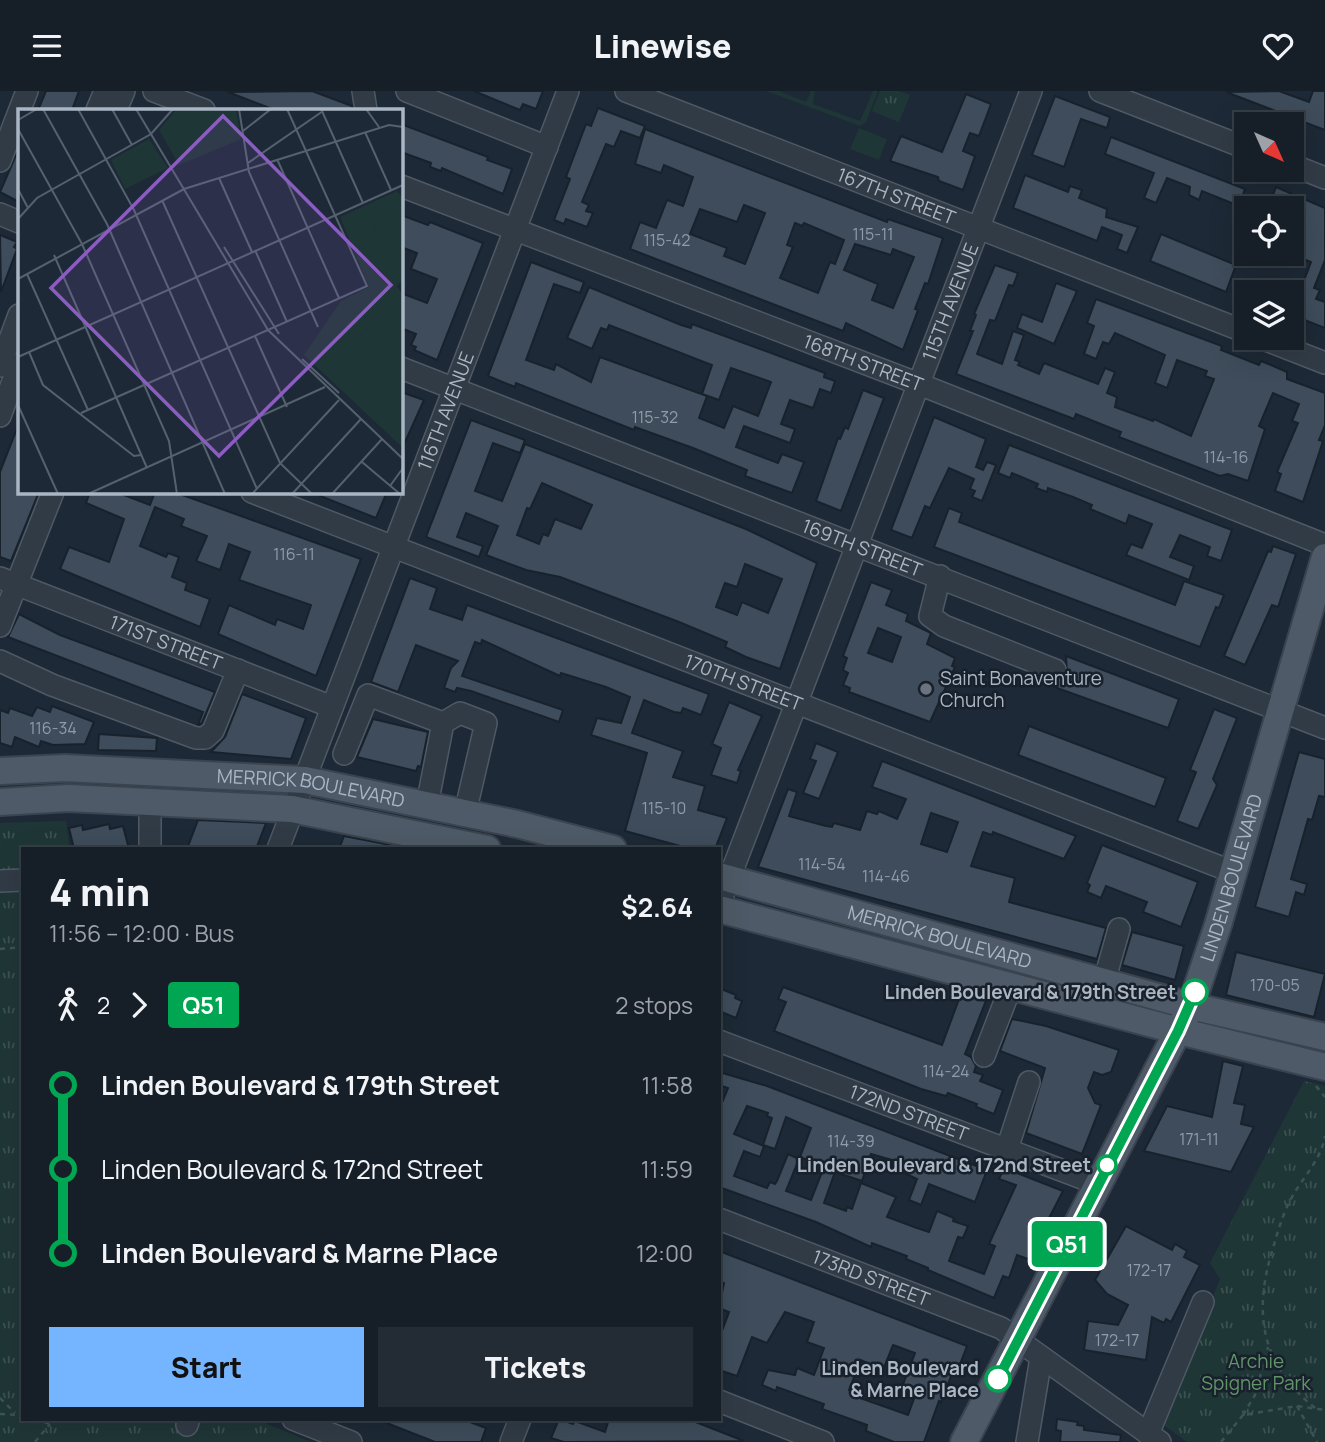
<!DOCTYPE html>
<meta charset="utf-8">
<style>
:root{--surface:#161f28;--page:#232c34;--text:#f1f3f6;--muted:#9ea2a8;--line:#353d45;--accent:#75b4fe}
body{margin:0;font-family:Manrope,sans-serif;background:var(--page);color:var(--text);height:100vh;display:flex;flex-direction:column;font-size:26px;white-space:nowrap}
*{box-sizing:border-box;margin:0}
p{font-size:23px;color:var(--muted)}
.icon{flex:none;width:38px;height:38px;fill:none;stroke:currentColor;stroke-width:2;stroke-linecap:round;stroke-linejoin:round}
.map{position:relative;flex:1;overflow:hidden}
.sheet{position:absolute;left:21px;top:756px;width:700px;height:574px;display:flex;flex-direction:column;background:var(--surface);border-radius:0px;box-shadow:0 7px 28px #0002,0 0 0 2px var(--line)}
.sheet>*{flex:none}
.badge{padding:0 14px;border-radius:5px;font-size:24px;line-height:46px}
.needle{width:46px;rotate:135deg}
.buttons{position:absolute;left:1234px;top:21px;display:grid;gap:14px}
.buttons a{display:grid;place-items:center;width:70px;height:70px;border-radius:0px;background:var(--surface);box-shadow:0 7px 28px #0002,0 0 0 2px var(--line);font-size:35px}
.map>.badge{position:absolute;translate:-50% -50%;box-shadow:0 0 0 4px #fff}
.legs{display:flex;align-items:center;gap:10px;height:77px;padding:0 28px;font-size:23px}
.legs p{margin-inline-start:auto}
.headline{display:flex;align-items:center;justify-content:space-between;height:119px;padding:0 28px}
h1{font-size:38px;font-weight:800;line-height:52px}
.button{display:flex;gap:14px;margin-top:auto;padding:14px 28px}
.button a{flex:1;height:80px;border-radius:0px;background:var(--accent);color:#111;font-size:28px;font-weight:800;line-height:80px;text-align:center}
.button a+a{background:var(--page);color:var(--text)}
ul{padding:0 28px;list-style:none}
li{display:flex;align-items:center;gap:24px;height:84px;font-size:26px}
li i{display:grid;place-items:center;width:10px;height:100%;margin:0 9px;background:currentColor}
li i::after{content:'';width:18px;height:18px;margin:-9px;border:5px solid;border-radius:50%;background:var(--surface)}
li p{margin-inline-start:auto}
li:first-child i{background:linear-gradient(#0000 50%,currentColor 0)}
li:last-child i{background:linear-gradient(currentColor 50%,#0000 0)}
header{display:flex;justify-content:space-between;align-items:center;height:91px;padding:0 28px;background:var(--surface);font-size:32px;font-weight:800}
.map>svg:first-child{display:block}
</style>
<header><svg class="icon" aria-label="menu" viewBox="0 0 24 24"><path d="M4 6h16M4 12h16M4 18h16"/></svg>Linewise<svg class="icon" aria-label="heart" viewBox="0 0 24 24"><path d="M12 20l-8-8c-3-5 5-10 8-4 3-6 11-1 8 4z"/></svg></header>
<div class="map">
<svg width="1325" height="1351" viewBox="0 0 1325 1351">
<defs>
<pattern id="park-tufts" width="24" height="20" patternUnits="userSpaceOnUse" patternTransform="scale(1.75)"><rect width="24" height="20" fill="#1f3637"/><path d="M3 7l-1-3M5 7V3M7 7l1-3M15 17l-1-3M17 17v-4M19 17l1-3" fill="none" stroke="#3d5152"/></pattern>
</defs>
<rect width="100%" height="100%" fill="#1d2936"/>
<g fill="url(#park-tufts)">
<polygon points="880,0 899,0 910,4 899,31 872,20"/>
<polygon points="66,730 70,758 23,758 23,1328 255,1328 311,1351 0,1351 0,732"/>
<polygon points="1304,990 1325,995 1325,1351 1187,1351 1161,1332 1220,1188 1210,1172"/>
</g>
<g fill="#1f3637">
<polygon points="766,0 779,0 806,11 811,0 815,0 813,13 860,30 873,0 878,0 866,31 860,35"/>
<polygon points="859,37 887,48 879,69 850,58"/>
</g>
<g fill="#3e4c5b" stroke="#18222d" stroke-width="2" fill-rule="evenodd">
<polygon points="46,0 79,0 72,19 38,19"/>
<polygon points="312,0 352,15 353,19 275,19 228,1"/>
<polygon points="474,0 543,0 536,18 523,13 520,19"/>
<polygon points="1279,0 1309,11 1313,0 1325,0 1325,39 1226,1"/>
<polygon points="966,3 991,13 979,45 970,42 963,60 975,65 963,99 939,90 938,86 890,70 901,45 942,61"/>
<polygon points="1055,5 1110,26 1107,37 1081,28 1064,76 1032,64"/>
<polygon points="598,17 645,35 640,47 621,40 614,56 606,53 582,111 589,114 586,120 593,122 587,136 566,128 564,133 554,129 570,88 566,86 586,33 591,35"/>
<polygon points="401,33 488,66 487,69 512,78 503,103 442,77 441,80 430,76 431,72 401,61"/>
<path d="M645,38L887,131L888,128L943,147L928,193L925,192L915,218L918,219L903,259L846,232L843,240L630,158L640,131L656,137L667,109L683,115L693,86L664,74L661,82L635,73ZM744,114L765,122L745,173L724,165L727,157L690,143L700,118L737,131ZM795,132L802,135L804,132L844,149L835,173L830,171L818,202L780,187L793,156L787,154ZM855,153L891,164L893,158L914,166L893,217L872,209L878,193L844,179Z"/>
<polygon points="1111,46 1245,98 1239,115 1202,100 1199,109 1189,104 1190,96 1167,87 1156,112 1144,107 1154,82 1105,63"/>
<polygon points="19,57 19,111 0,101"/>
<polygon points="1025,84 1068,101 1070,95 1082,99 1079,107 1107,118 1106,126 1138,136 1127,162 1117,158 1122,144 1102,136 1097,150 1013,117"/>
<polygon points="1276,96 1325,117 1325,169 1314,197 1320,199 1316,208 1325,211 1325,237 1292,224 1292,203 1298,205 1311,171 1292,163 1303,132 1292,128 1292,117 1268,117"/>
<polygon points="401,124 428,134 430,131 483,152 437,269 414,259 416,256 411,254 416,243 401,237 401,202 427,212 437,188 411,178 417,162 401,156"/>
<polygon points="1161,143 1236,174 1226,201 1150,170"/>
<polygon points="0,144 17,151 14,156 17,158 1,201"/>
<polygon points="531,171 584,191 580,202 554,193 526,269 554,279 556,273 591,291 600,266 707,305 699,327 724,337 733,315 758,325 771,291 731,277 719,309 702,303 712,274 609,234 607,239 601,237 592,258 567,247 589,196 681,234 691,237 692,233 825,282 824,286 835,290 831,302 820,298 813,317 790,309 781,333 795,338 790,352 744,335 736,356 778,372 782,363 804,371 792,402 745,385 747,379 693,357 635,336 634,339 516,292 515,296 488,285"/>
<polygon points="995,174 1018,182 1013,195 1009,194 995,230 990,229 977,263 1002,273 1013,240 1024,244 1015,269 1020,271 1018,274 1039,283 1044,272 1098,293 1105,277 1115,281 1107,302 1117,306 1115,316 1153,330 1154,328 1191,345 1214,288 1205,285 1207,280 1177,269 1167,297 1155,292 1165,264 1115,242 1109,253 1103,251 1096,268 1084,263 1094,235 1087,232 1096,208 1222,255 1221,259 1259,274 1261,270 1271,274 1287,281 1287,288 1325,302 1325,334 1319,349 1323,350 1303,411 1275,400 1281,383 1277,381 1298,332 1292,330 1299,313 1273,302 1259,335 1265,338 1248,390 1228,383 1220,385 1119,346 1121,341 1076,323 1074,328 956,283 973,240 970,240 976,224 974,223"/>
<polygon points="1056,192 1077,200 1054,253 1017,237 1022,223 1042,231"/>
<polygon points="863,299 884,307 841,420 816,410 838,347 840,348 845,336 848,338"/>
<polygon points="401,301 424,309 401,360"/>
<polygon points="934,326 986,348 976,376 983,379 987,371 996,374 982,410 972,406 975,400 970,398 974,388 949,377 930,417 925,415 912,447 891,439"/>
<path d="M471,329L525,349L520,362L493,352L475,400L502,410L525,353L746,438L817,472L780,578L746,566L725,556L727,551L679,531L560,486L526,479L486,464L498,435L466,422L457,446L483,455L479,466L426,446ZM542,392L592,414L581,438L555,428L548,445L543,443L539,453L517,444L527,417L530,418ZM745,473L782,488L768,522L742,511L737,524L716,516L725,492L737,496Z"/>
<polygon points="18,335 19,401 39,401 11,470 0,466 0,381"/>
<polygon points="1009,354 1232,439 1221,470 1207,465 1210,456 1180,444 1170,466 1194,475 1189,489 1126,464 1131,453 1142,457 1152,433 1129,424 1126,433 1090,418 1092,414 1073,406 1048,397 1047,401 1036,397 1038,393 1012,382 1010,387 998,382"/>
<polygon points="90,401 116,401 150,414 155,401 174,401 361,468 316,585 218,543 229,514 275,534 277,528 303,538 311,514 239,489 250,461 229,453 220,479 196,470 207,445 181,435 184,428 155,416 140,455 166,466 168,462 179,466 172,486 187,492 185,499 210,508 200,536 60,478 69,456 109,471 124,428 86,412"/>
<polygon points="310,401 387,401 376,427"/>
<polygon points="949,417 962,422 959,431 1175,514 1184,490 1224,504 1219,517 1216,516 1200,556 934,456"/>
<polygon points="1273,455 1296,463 1278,516 1272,514 1245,574 1224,565 1268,460 1271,461"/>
<polygon points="410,487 437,497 430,518 462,529 467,514 709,603 701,624 683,617 681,622 674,621 644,609 632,642 683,660 673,686 705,695 698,719 727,727 715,758 691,758 625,740 647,662 591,644 597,627 621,632 630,606 606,596 561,582 560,585 482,549 481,553 475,551 462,585 563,619 559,631 471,600 457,597 455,601 444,597 451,577 458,570 416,554 398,601 371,591"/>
<path d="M871,491L892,499L886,514L908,523L906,530L931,542L927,553L955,567L952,575L955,576L930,631L849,601L850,597L843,594L848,582L843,579L847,567L843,565ZM878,537L901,546L892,571L868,562Z"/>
<polygon points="19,523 60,544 215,601 202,632 198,634 203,621 8,546"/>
<polygon points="1066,565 1179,608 1168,637 1057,597 1055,592 1067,583"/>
<polygon points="242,603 306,627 291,668 211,661 225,646"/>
<polygon points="729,611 762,625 738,679 741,680 737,692 711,684 721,657 712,653"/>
<polygon points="52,615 94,631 85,653 53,654 41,650 39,656 15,646 12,656 0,652 0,619 8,622 10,617 32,625 37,616 50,621"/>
<polygon points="1214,618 1237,627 1213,688 1217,694 1198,738 1177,730 1196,681 1190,679"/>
<polygon points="373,628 428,641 421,676 418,675 416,680 357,666"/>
<polygon points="1029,635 1166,687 1155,716 1018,664"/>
<polygon points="99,643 157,647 156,660 98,659"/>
<polygon points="816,652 838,661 819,708 803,702 816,670 810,668"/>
<polygon points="1299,661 1325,668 1325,706 1319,705 1312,729 1308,728 1291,788 1307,793 1304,804 1296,801 1289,826 1255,816"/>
<path d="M882,670L1076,745L1064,768L993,741L992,744L983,741L971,775L1015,787L1009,811L1106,837L1097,868L758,776L788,698L797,701L789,725L826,735L832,736L834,732L860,739L867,720L877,723L879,720L897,728L906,708L872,696ZM931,722L958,731L947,761L921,753Z"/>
<polygon points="198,729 266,732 256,758 187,758"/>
<polygon points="109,733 110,738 123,735 129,758 74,758 69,737 82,734 83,739"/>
<polygon points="344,745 401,756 400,758 339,758"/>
<polygon points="1102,754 1198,791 1181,836 1143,821 1147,811 1106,795 1101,807 1087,801 1090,794 1087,792"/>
<polygon points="1132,841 1184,855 1175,889 1122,874"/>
<polygon points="1236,861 1325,883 1314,926 1226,904"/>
<polygon points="783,896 942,954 962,900 987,907 965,963 971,966 976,975 974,981 983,984 980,990 1003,999 994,1023 976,1016 977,1013 948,1002 946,1005 921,998 774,940 786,911 778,908"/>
<polygon points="719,897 736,904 735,907 742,910 736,927 719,920"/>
<polygon points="1012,928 1046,935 1119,959 1111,981 1102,984 1094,981 1088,997 1095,1012 1101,1014 1082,1063 1026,1042 1045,977 1000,960"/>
<polygon points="1223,970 1243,975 1234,1012 1245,1014 1241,1033 1254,1036 1231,1081 1144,1060 1167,1015 1212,1026"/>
<path d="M719,981L767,995L987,1079L975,1111L929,1093L921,1114L909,1109L917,1088L906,1083L909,1074L871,1063L862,1090L835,1081L824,1112L846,1120L847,1116L852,1118L861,1092L896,1106L887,1126L917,1137L929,1141L937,1120L954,1127L953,1130L968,1135L963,1147L958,1146L949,1170L984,1183L995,1155L989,1153L1016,1094L999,1088L1004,1077L1063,1100L1028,1168L1017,1164L1009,1187L1003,1185L994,1207L928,1179V1177L906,1168L907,1165L872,1152L871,1156L816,1131L719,1096V1019L728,997L719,994ZM747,1015L768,1022L767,1025L772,1027L763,1054L775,1058L786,1026L811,1037L800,1066L824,1076L811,1109L786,1100L799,1068L788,1063L777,1090L775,1093L770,1091L767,1097L734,1085L744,1060L760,1066L764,1055L734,1043Z"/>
<polygon points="1126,1135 1172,1159 1175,1153 1187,1160 1184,1166 1200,1174 1171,1231 1166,1228 1164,1232 1152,1226 1146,1269 1084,1259 1088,1230 1118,1234 1128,1214 1107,1203 1095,1189"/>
<path d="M719,1160L967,1255L959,1276L955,1275L941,1311L939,1310L924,1351H894L866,1340L867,1334L822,1318L824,1313L777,1296L776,1300L762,1294L768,1279L795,1284L797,1277L814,1284L824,1257L807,1251L814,1231L785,1221L767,1252L752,1246L737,1285L719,1279V1248L729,1221L719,1217L724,1192L719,1190ZM893,1254L915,1262L902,1296L916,1302L908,1324L857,1306L858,1303L849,1299L861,1269L883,1279Z"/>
<polygon points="462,1328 486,1337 481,1351 435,1351 379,1329"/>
<polygon points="559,1328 573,1333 575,1330 605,1341 609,1328 688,1328 744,1350 564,1351 551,1347"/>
<polygon points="1057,1328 1078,1331 1077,1334 1084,1335 1084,1339 1121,1344 1120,1351 1060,1351 1061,1340 1056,1339"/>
</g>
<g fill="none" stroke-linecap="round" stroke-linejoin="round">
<defs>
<g id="minor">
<polyline points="154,0 204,19"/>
<polyline points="363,0 366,19"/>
<polyline points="407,0 547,56"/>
<path id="s1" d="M626,0L1246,241"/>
<polyline points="1100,0 1246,57"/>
<polyline points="97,19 105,0"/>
<polyline points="116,19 124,0"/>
<polyline points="0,70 27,0"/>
<polyline points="1292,74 1325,87"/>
<path id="s2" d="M401,95L919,293L1325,454"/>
<polyline points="0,123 19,131"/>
<polyline points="1261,247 1325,272"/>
<polyline points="0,275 19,224"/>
<path id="s3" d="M401,277L1325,637"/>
<polyline points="0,325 19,274"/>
<path id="s4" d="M252,401L1233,781"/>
<polyline points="940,485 930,525 944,535 1055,579"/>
<path id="s5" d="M0,487L332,616"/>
<polyline points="0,535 53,401"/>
<polyline points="0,570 52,594 196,647 205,647 213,640 238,579"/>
<polyline points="344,663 368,604 443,632"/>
<polyline points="150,711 150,758"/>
<polyline points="427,714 443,632 460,622 486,632 465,722"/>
<path id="s6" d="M278,758L568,0"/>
<polyline points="0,790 23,789"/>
<path id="s7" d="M719,814L1031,0"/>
<polyline points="1104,891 1119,838"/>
<path id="s8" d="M719,950L1098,1093"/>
<polyline points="984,965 1011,895"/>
<polyline points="1007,1058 1029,991"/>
<path id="s9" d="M719,1128L1001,1237L1160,1351"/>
<polyline points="719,1310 823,1351"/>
<polyline points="293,1328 351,1351"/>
<polyline points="187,1334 189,1328"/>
<polyline points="1148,1343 1203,1211"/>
<polyline points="511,1351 520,1328"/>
<polyline points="1027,1351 1041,1267"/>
</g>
<g id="major">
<path id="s10" d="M0,680L65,677L305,689L517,733L613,758"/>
<polyline points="0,711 68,707 292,718 487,758"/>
<path id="s11" d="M719,785L1191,915L1325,946"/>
<polyline points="719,818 1179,940 1325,976"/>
<path id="s12" d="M964,1351L1191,915L1218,834L1325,466"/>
</g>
</defs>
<use href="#minor" stroke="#4e5965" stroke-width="24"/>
<use href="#major" stroke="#3a4450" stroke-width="30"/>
<g stroke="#3c5355" stroke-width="2.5" stroke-dasharray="5 5" stroke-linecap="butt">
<polyline points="0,858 23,856"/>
<polyline points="1316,995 1325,1006"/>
<polyline points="0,1307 15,1322"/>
<polyline points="1297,1315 1317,1351"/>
<path d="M1315,1317C1260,1273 1253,1221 1273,1157C1278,1140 1283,1122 1292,1106C1303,1086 1321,1069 1325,1045"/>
<polyline points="0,1323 23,1324"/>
<polyline points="1243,1324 1255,1304 1268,1256"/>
<polyline points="35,1328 50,1333 57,1328"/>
<polyline points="35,1351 50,1333"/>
<polyline points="1221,1351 1243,1324 1297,1315 1325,1319"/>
</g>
<use href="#minor" stroke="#313b46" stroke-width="21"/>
<use href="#major" stroke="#4e5a67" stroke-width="26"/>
</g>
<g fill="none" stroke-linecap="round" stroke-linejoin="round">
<defs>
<polyline id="line-1" points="998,1288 1178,940 1195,901"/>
</defs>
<use href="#line-1" stroke="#fff" stroke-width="16"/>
<use href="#line-1" stroke="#00a651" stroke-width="10"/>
</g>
<circle fill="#6b7280" stroke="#17202b" stroke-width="2.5" cx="926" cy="598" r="7"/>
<g fill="#fff" stroke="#00a651" stroke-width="3.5">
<circle cx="1195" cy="901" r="12"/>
<circle cx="1107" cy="1074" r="9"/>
<circle cx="998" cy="1288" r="12"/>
</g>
<g text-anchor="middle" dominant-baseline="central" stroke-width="5" stroke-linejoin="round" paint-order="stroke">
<g font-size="16" fill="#8f9caa">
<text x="873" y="143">115-11</text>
<text x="667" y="149">115-42</text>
<text x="655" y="326">115-32</text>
<text x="1226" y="366">114-16</text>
<text x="294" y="463">116-11</text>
<text x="53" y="637">116-34</text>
<text x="664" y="717">115-10</text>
<text x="822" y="773">114-54</text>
<text x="886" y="785">114-46</text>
<text x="1275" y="894">170-05</text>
<text x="946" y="980">114-24</text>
<text x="1199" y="1048">171-11</text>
<text x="851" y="1050">114-39</text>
<text x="1149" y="1179">172-17</text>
<text x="1117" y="1249">172-17</text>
</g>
<g font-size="19" fill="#aab6c4" stroke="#17202b">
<text stroke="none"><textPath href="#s1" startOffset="290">167TH STREET</textPath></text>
<text stroke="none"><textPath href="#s7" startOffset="646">115TH AVENUE</textPath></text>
<text stroke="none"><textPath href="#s2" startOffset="495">168TH STREET</textPath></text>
<text stroke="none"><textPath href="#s6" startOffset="469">116TH AVENUE</textPath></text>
<text stroke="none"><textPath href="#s3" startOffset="495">169TH STREET</textPath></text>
<text stroke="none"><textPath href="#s5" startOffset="178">171ST STREET</textPath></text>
<text stroke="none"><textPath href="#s4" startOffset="527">170TH STREET</textPath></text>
<text stroke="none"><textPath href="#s10" startOffset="312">MERRICK BOULEVARD</textPath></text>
<text stroke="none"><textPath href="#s12" startOffset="626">LINDEN BOULEVARD</textPath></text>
<text stroke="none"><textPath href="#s11" startOffset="229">MERRICK BOULEVARD</textPath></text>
<text stroke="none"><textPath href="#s8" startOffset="203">172ND STREET</textPath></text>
<text stroke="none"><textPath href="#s9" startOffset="163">173RD STREET</textPath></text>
</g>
<g font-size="19" fill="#aab6c4" stroke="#17202b" text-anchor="start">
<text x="940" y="587">Saint Bonaventure<tspan x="940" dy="22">Church</tspan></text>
</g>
<g font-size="19" font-weight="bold" fill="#aab6c4" stroke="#17202b" text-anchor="end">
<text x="1176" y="901">Linden Boulevard &amp; 179th Street</text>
<text x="1091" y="1074">Linden Boulevard &amp; 172nd Street</text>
<text x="979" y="1277">Linden Boulevard<tspan x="979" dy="22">&amp; Marne Place</tspan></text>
</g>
<g font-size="19" fill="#619569" stroke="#17202b">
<text x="1256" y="1270">Archie<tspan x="1256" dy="22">Spigner Park</tspan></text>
</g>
</g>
<g transform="translate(18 18)">
<rect width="385" height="385" fill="#1d2936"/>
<path d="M385,124V170L376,180L344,193Z" fill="#1f3637"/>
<path d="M159,0H218L223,30L161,56L141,21ZM131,30L150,59L107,80L93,51ZM379,82L385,89V120L371,166L385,186V339L286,246L323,192L351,178L322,108Z" fill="#1f3637"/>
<path d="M133,35L144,56L106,76L95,56ZM362 103a11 11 0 1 1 22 0a11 11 0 1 1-22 0ZM328 116a15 15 0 1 1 30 0a15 15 0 1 1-30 0ZM372,196L385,202V221L350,258L334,249L332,234L361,200ZM375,199L384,207L383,218L353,249H339L336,233L364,203ZM366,203L382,217L353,248L337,234Z" fill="#1f3637" fill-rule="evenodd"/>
<path fill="none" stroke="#55616f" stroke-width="2" d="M25,0L89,115L207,385M60,0L116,101L239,380M94,0L114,36M118,0L250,221L385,350M221,0L231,63L300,218M348,0L361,18M304,2L345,94M0,11L19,0M0,20L64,135L151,332L159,385M225,22L253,0M347,23L373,81M259,50L321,189M230,54L305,2M201,69L234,143M0,80L10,99M144,91L262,354L294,385M0,110L19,89L133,25L155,0M206,138L261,225M237,141L269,213M36,146L129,359M9,165L70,301M0,170L166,80L371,16L385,18M237,227L269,298M11,243L25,276L116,347L123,346M0,248L385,76M284,250L321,284M0,296L40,385M63,304L349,177L269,0M344,353L382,385M372,377L385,359M70,385L307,278M234,385L321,291M274,385L343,310M314,385L364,330"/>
<path fill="#8b5cc1" fill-opacity="0.15" stroke="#8b5cc1" stroke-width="3.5" d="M205,7L373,176L201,347L33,179Z"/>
<rect width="385" height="385" fill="none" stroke="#aab6c4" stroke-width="3.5"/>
</g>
</svg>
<div class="buttons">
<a><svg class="needle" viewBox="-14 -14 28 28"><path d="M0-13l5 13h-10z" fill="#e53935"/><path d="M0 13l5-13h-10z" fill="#9ea2a8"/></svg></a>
<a><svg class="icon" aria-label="locate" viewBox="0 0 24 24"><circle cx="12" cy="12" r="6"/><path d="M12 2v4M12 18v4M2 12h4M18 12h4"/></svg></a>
<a><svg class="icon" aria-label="layers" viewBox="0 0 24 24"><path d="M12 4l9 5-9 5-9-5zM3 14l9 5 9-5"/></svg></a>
</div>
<b class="badge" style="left:1067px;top:1153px;background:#00a651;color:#fff">Q51</b>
<section class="sheet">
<div class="headline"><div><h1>4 min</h1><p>11:56 – 12:00 · Bus</p></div><b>$2.64</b></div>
<div class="legs"><svg class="icon" aria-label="walk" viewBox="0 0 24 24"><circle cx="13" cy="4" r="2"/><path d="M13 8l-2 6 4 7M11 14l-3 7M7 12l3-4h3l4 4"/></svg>2<svg class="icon" aria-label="forward" viewBox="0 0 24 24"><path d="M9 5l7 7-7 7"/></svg><b class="badge" style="background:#00a651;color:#fff">Q51</b><p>2 stops</p></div>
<ul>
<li><i style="color:#00a651"></i><b>Linden Boulevard &amp; 179th Street</b><p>11:58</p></li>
<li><i style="color:#00a651"></i><span>Linden Boulevard &amp; 172nd Street</span><p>11:59</p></li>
<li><i style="color:#00a651"></i><b>Linden Boulevard &amp; Marne Place</b><p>12:00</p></li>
</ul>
<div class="button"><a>Start</a><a>Tickets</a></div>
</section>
</div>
